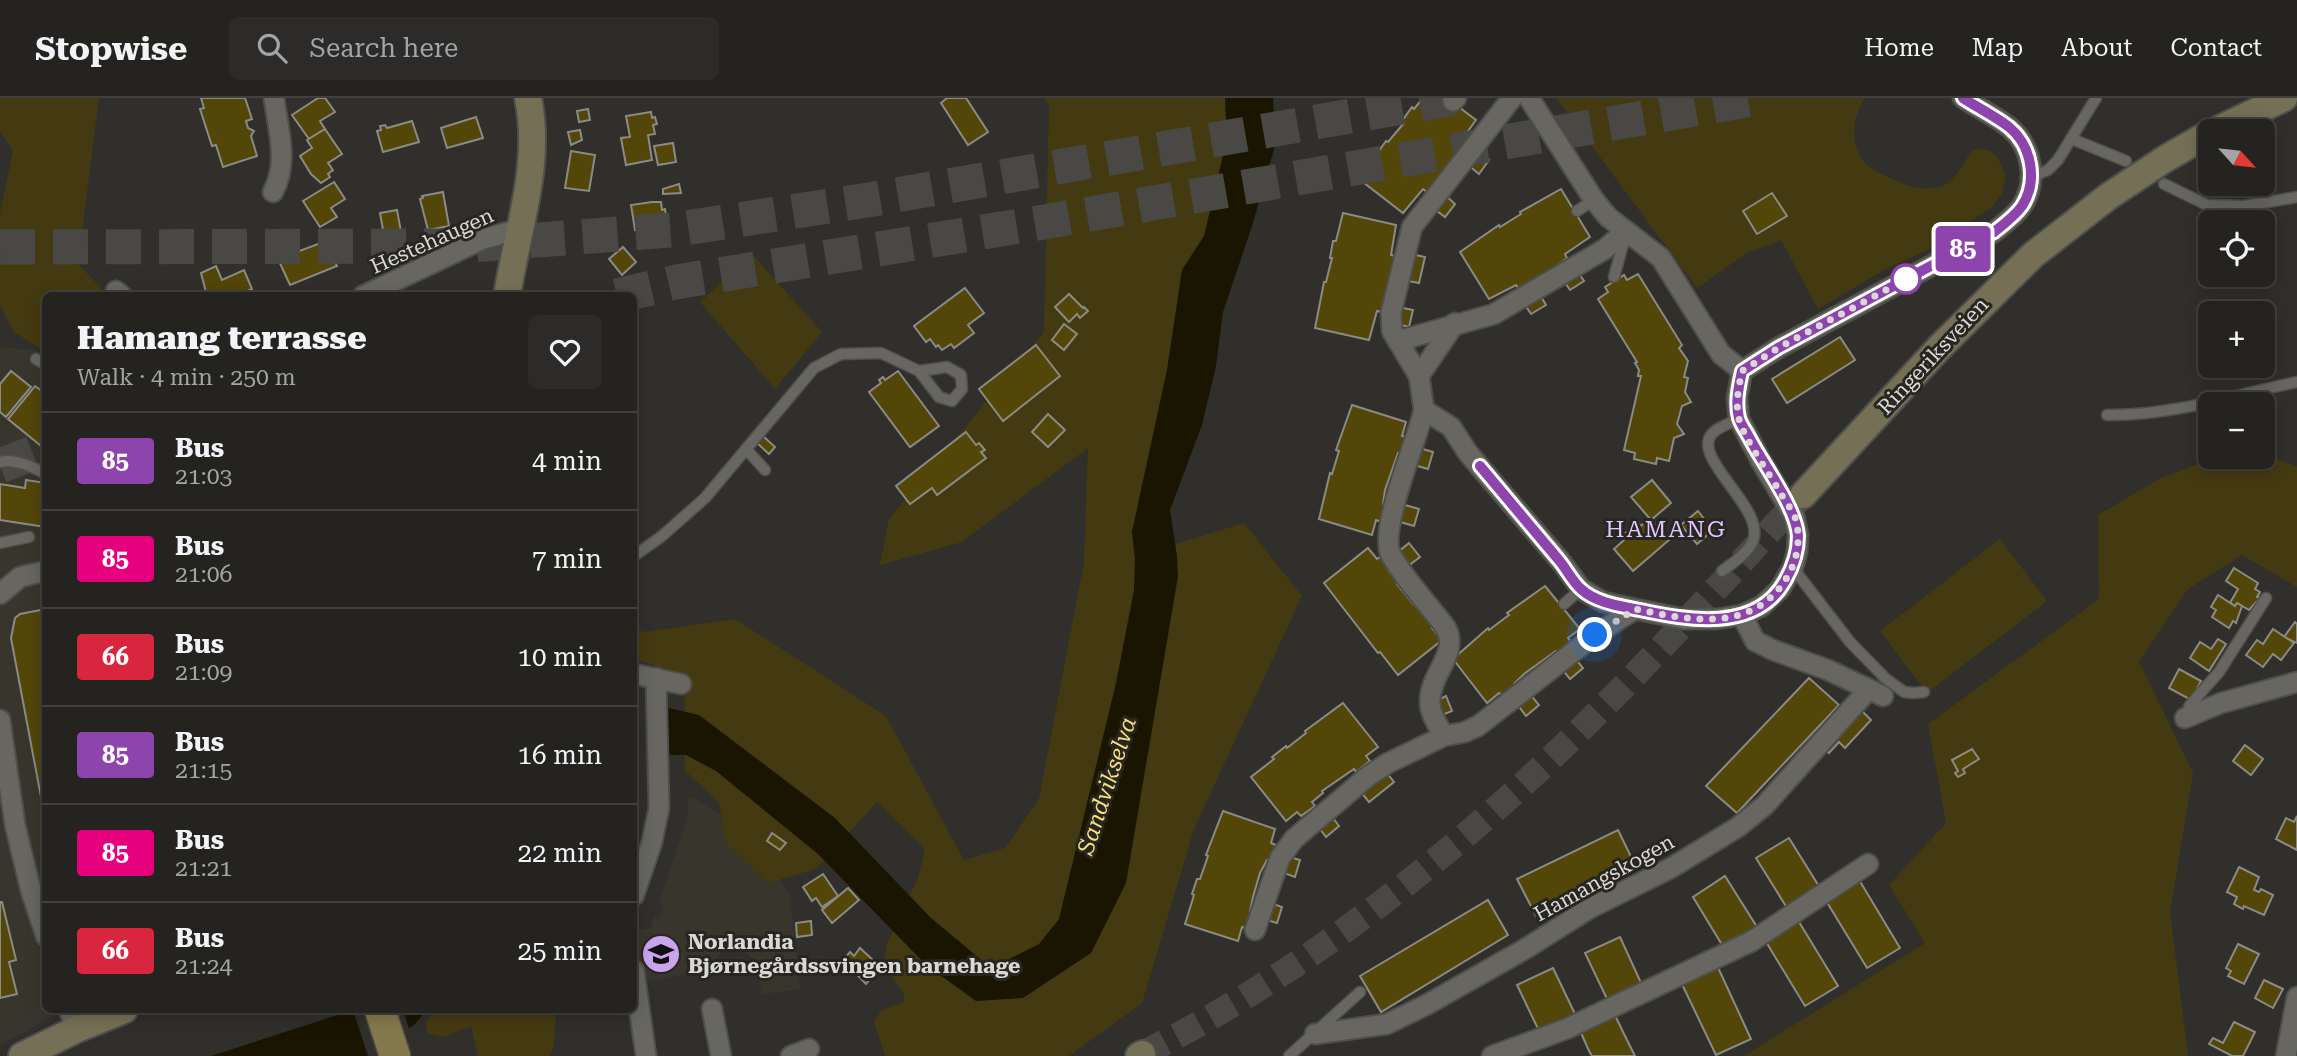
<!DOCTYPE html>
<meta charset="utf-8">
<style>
:root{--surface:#242320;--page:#2c2b29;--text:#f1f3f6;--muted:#a3a4a5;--line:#41403e}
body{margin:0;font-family:"Roboto Serif",serif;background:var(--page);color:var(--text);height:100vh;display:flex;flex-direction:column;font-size:26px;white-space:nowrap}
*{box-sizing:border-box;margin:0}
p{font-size:23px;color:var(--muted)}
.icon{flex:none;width:38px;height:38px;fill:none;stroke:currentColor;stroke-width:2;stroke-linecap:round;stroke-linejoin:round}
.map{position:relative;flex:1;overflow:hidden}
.panel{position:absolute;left:42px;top:194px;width:595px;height:721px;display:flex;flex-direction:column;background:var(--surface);border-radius:10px;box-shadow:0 4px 18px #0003,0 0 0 2px var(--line)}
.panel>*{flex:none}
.badge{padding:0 14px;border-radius:5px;font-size:24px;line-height:46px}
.needle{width:46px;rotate:117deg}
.tools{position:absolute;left:2198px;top:21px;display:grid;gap:14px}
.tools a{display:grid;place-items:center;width:77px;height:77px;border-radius:10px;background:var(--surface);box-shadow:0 4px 18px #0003,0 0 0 2px var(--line);font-size:35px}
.you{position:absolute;width:35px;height:35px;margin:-18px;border:5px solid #fff;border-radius:50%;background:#1a73e8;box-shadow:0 0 0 10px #1a73e833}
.map>.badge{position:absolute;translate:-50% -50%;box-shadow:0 0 0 4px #fff}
.round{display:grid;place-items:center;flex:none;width:74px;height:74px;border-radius:10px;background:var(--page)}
.overview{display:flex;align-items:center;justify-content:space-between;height:119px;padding:0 35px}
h1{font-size:33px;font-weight:800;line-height:52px}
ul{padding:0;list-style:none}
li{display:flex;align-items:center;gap:21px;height:98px;padding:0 35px;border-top:2px solid var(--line)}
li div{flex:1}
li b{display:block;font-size:26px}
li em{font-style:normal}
li .badge{min-width:77px;font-weight:700;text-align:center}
header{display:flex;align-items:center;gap:42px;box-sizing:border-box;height:98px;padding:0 35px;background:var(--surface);border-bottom:2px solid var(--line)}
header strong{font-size:33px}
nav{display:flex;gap:38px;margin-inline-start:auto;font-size:24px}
.search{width:490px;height:63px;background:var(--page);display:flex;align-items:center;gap:18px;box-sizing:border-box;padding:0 24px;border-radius:10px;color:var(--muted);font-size:26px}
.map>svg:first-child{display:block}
</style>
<header>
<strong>Stopwise</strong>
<div class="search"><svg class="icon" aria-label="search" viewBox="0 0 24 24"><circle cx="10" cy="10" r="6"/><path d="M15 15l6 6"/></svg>Search here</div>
<nav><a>Home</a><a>Map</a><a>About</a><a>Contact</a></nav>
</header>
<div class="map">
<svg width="2297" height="958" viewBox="0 0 2297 958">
<rect width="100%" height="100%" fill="#302f2b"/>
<g fill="#38362c">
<polygon points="0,249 35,252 45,258 46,912 65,912 0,947"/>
<polygon points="689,698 724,718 758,751 782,783 790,798 800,891 762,896 759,875 762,875 760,863 753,863 752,859 726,845 710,872 640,885 634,833 650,830 654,819 659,821 664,807 659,805 687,722"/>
</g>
<g fill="#443a11">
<polygon points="0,0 99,0 78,166 109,198 46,198 45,254 13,233 0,207 0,115 13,53 0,33"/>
<polygon points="1043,0 1225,0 1227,40 1210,119 1204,138 1182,172 1167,272 1132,434 1134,459 1244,425 1302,498 1194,731 1142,905 1069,958 885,958 874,923 882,912 904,904 904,895 884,868 887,846 918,780 925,751 877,704 816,771 768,785 725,744 719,704 685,673 685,577 635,561 634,664 634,530 644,534 735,521 886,618 964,762 1005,750 1039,701 1084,464 1088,350 962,444 880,467 889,421 1044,234 1049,7"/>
<path d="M1556,0H1865C1851,21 1848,53 1871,70C1878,75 1887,79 1895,82C1909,89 1928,94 1943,88C1958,81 1963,63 1974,51L1989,52L1997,59L2006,77L2002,95L1992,109L1925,153L1886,171L1818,211L1781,142L1747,155L1697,190Z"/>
<polygon points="752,156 822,234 775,291 700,204"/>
<polygon points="2263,355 2297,369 2297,489 2242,457 2188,491 2139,563 2193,675 2170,814 2188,958 1744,958 1925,845 1889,787 1946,725 1928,626 2099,501 2098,417 2161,380 2217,359 2263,359"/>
<polygon points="2000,441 2047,503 1927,595 1880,533"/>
<polygon points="435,912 556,912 554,948 550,958 478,958 471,928 443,939 427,935 426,924"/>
</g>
<g fill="#1a1501">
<polygon points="1225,0 1273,0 1275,48 1253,125 1223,214 1216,268 1202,327 1170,412 1177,458 1178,478 1126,785 1091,855 1023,900 976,903 926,867 818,756 716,673 686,657 634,656 634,602 699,617 835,720 931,820 991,870 1039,846 1059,821 1116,585 1134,492 1135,460 1132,434 1167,272 1182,172 1204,138 1227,40"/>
<polygon points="353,912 427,912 414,927 371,958 211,958"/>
</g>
<g fill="#302f2b">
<polygon points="635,599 664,606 666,660 637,660"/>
<polygon points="353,912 403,912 410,934 376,958 368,958"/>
</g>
<g fill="#524608" stroke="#8b8a85" stroke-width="2">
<polygon points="201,0 245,0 252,21 246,23 248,30 254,33 251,38 257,58 223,69 216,47 212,48 200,11 204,10"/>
<polygon points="318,0 325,0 335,14 320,23 325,31 309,41 292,17"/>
<polygon points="966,0 988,34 968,47 941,5 947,0"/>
<polygon points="1423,0 1447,0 1476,22 1458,47 1462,50 1427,94 1423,91 1403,115 1359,81 1386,43 1388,44 1404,25 1402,23 1412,9 1414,11"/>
<polygon points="588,11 590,22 579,24 577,13"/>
<polygon points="651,14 652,20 655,19 657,26 653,27 655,36 648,37 652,62 626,67 621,40 630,39 626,18"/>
<polygon points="476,19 483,40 447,50 441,30"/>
<polygon points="412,23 419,44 383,54 377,33 381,32 380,28 385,27 387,30"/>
<polygon points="325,31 342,56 328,65 333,72 328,76 330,79 321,85 311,76 300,58 312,50 307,42"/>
<polygon points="580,32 582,42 571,47 568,34"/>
<polygon points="673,45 676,64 658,67 654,48"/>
<polygon points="571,53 595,57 589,93 565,90"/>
<polygon points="1478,53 1489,62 1479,76 1467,66"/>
<polygon points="334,84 345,101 331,110 337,119 320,129 303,103"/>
<polygon points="679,86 681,95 663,96 663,91"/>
<polygon points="1561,91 1590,139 1565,156 1567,160 1555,169 1518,190 1516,187 1489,201 1460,154 1499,127 1500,129 1521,116 1520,114"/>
<polygon points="443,94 449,128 428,132 420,101 423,100 422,98"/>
<polygon points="1772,95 1787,118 1757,136 1743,113"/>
<polygon points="1444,96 1455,106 1445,119 1433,110"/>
<polygon points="652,104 661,104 662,112 665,111 666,119 660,122 661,128 635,132 631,107"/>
<polygon points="397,112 401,134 384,137 380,115"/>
<polygon points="1343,115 1396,127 1391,157 1395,158 1382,214 1377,213 1369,242 1315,230 1324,184 1326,184 1332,160 1330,160 1333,143 1336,143"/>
<polygon points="326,143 337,168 290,187 278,161"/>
<polygon points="623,149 636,164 622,177 609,161"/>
<polygon points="1411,156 1425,159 1419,185 1408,183"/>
<polygon points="216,168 222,182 244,172 252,191 236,198 207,198 201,175"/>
<polygon points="1578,174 1584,183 1570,192 1564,183"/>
<polygon points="1638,176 1682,247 1679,250 1688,263 1684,279 1688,280 1685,294 1691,304 1682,308 1677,326 1684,336 1674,340 1669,363 1657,360 1656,366 1634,361 1635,355 1624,352 1641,278 1638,278 1639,272 1635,265 1637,264 1598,201 1608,194 1605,189 1624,177 1627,182"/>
<polygon points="965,190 984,215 968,227 974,235 954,250 951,246 942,252 938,247 936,249 930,241 926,244 914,228"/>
<polygon points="1069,196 1083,210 1084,209 1088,213 1080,220 1077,216 1069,224 1055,209"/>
<polygon points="1540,197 1546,207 1531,216 1525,207"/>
<polygon points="1398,209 1413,212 1409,229 1394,225"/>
<polygon points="1064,226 1077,236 1064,252 1052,242"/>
<polygon points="1840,239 1855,262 1787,305 1772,281"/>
<polygon points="1036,247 1060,278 1003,323 979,291"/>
<polygon points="11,273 31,289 6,319 0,314 0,286"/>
<polygon points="898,273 939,328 910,349 869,294 881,285 879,282 883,279 885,282"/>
<polygon points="35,288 46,296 46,352 8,321"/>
<polygon points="1352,307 1406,324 1402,338 1407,339 1402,356 1398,355 1385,392 1383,406 1387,407 1382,424 1376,422 1372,437 1319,421 1330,375 1332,376 1339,353 1336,352"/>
<polygon points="1048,316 1065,332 1048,349 1032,334"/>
<polygon points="966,334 976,347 979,345 985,352 981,354 986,360 937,397 932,390 910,406 896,388"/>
<polygon points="763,338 775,349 769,356 757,345"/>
<polygon points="1419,350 1433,354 1428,371 1414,367"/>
<polygon points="26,382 46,385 46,429 0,422 0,386 25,390"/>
<polygon points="1652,382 1671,405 1651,422 1631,399"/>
<polygon points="1405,407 1419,411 1414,428 1400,424"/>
<polygon points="1698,413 1713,432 1697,446 1681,427"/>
<polygon points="1649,420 1669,442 1633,473 1614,451 1624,442 1621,439 1638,424 1641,428"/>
<polygon points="1409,445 1420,459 1408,468 1398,454"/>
<polygon points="1368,450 1377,461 1382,458 1393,471 1389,474 1399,485 1397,486 1413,506 1437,527 1432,530 1442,542 1398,577 1380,554 1378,555 1324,485"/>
<polygon points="2234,470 2258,485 2255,491 2260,494 2257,499 2260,500 2249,512 2237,505 2235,508 2230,505 2238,491 2226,483"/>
<polygon points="1545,488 1580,531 1568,540 1572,545 1558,556 1556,553 1524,576 1514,586 1516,589 1503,600 1499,595 1487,605 1453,561 1488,530 1489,532 1509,517 1507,515"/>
<polygon points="2218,497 2235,508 2237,505 2242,508 2236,525 2233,523 2229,530 2212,519 2216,512 2211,509"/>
<polygon points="46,511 46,698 41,699 11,540 15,520 20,516"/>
<polygon points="2295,524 2297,526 2297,545 2284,539"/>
<polygon points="2273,531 2294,545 2281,562 2273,556 2263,569 2246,557 2257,542 2263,546"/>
<polygon points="2218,541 2226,546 2209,573 2190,560 2200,544 2211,551"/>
<polygon points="1574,559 1583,570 1570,581 1561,570"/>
<polygon points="2179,571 2201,583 2191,602 2169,590"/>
<polygon points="1809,580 1839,607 1737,715 1706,688"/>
<polygon points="1530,596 1539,607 1526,618 1517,606"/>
<polygon points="1446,598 1452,613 1442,617 1436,603"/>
<polygon points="1343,605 1378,649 1366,658 1370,663 1356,674 1354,671 1322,693 1323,695 1312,704 1315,708 1301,718 1297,714 1286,723 1251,679 1274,661 1272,659 1286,648 1287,650 1306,635 1305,633"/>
<polygon points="1859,610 1871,622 1845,650 1839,644 1829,655 1823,649"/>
<polygon points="2245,647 2263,661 2251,677 2233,663"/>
<polygon points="1972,651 1979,661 1963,671 1965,675 1958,679 1955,675 1958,673 1952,662"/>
<polygon points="1387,675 1394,684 1369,704 1360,693"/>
<polygon points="1223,713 1275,731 1271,745 1276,747 1271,763 1267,762 1260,775 1253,799 1250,813 1254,814 1248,831 1242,829 1238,843 1185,826 1194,797 1192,796 1197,781 1200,781 1208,758 1206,757"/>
<polygon points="1330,716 1339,728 1326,739 1317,727"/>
<polygon points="2297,718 2297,752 2276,741 2286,720 2294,724"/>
<polygon points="1618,732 1636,769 1536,818 1517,781"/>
<polygon points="772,735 786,745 780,752 767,743"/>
<polygon points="1789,740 1820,790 1787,810 1756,760"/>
<polygon points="1286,758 1300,762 1295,779 1281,774"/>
<polygon points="2239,769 2259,779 2254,792 2259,794 2261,791 2273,797 2264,817 2244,808 2243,811 2234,806 2237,799 2227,794"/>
<polygon points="823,776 838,798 822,809 816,800 812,803 803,789"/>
<polygon points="1725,778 1757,829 1724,850 1693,799"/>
<polygon points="1858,780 1900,850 1867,870 1825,801"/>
<polygon points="848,790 859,802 832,825 822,812"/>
<polygon points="1488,802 1508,837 1381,914 1360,878"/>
<polygon points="0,804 2,804 16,862 9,864 17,896 0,900"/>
<polygon points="1268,804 1282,809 1277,825 1263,821"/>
<polygon points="1796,819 1838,888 1805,908 1763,839"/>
<polygon points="811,823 812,837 797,839 796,825"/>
<polygon points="1620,839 1642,887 1608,903 1585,855"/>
<polygon points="2238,846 2259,856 2244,886 2228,878 2231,873 2226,870"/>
<polygon points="860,850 875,864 867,871 873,877 866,886 843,862 850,854 854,858"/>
<polygon points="1715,863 1751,941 1716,957 1679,880"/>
<polygon points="1553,870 1576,918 1540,935 1517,887"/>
<polygon points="2264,882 2283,891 2273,910 2255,900"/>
<polygon points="1612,911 1624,936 1635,958 1592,958 1589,953 1578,928"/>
<polygon points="2234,924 2255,934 2243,958 2232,958 2209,946 2213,940 2223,945"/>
</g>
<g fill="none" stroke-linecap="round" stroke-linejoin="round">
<path stroke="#494844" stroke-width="26" stroke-dasharray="26 13" stroke-linecap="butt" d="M1142,956C1281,887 1417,785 1530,680C1626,591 1714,493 1803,397"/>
<g stroke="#494844" stroke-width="35" stroke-dasharray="35 18" stroke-linecap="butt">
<polyline points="0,149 458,148 672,132 868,102 1454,0"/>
<polyline points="617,198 676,184 1044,124 1758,0"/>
<polyline points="0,368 46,350"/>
</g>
<defs>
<g id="lane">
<polyline points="2072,41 2126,63"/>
<polyline points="2031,79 2048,72 2058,62 2096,0"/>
<polyline points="2164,86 2207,107 2244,108 2297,99"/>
<polyline points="1577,113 1594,102"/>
<polyline points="1614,179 1625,139"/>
<polyline points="36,261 46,267"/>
<path d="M2107,317C2172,318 2234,297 2297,284"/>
<polyline points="746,351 765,372"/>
<path d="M0,364C14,360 33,369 46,376"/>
<polyline points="0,445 29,439"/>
<polyline points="634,458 662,438 705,400 814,270 841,256 881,255 919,273 939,299 952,303 962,291 961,277 947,269 919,273"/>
<polyline points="1793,470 1850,544 1885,580 1904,594 1913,595 1924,594"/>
<path d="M1722,473C1733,465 1747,456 1753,443C1766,411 1693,362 1711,337C1717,329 1731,325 1739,321"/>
<polyline points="1564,506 1581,491"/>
<polyline points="2186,618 2190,607 2219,574 2266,500"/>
<polyline points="31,793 46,792"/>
<polyline points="1289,958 1360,894"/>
</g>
<g id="street">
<path d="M1512,0L1412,129L1391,215L1392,233L1419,278L1424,312L1451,329L1468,355L1562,465L1581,491L1603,504L1635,511L1684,521H1717L1742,517L1762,508L1780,491L1793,469L1797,454L1798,437L1794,418L1761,363L1739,321L1737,300L1742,273L1778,250L1994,134C2004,126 2015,118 2022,108C2038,83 2032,48 2009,29C1995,18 1978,10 1963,0"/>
<polyline points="1529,0 1594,102 1608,119 1661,160 1721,256 1742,273"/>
<polyline points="1453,3 1456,0"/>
<path d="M273,94C289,65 278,31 274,0"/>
<polyline points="116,193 122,198"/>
<polyline points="363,198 483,141 520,131"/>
<polyline points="1398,243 1494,216 1605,151 1626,133"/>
<polyline points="1419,278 1455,225"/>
<path d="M1424,312C1417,342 1378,433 1391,457C1405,482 1429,507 1446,530C1459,556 1431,574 1430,602C1429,615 1438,627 1444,638"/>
<polyline points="0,496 20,479 46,473"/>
<polyline points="1742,517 1755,543 1773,552 1828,572 1883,598"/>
<polyline points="634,576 681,586"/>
<polyline points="2185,620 2221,605 2297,584"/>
<polyline points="0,622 15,727 31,793 46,838"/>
<polyline points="634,797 652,744 659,710 656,580"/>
<polyline points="1255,832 1280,760 1294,741 1367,679 1388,665 1444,638 1465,634 1478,628 1595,537 1635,511"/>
<polyline points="634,873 646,958"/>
<polyline points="712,911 721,958"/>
<polyline points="69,912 77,931"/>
<polyline points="1315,936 1387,926 1428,906 1525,851 1590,810 1671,770 1738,729 1765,707 1869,591"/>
<polyline points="791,958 809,951"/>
<polyline points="1492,958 1566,931 1752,843 1868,766"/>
<polyline points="2286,958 2297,899"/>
</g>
<g id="secondary">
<polyline points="2215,33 2284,0"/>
<path d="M507,198C517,133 542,66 528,0"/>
<polyline points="1803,397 1939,250 2033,157 2109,98 2165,61 2210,35"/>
<polyline points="22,958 77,931 124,912"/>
<polyline points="1139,958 1142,956"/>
</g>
<polyline id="primary" points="380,912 395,958"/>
</defs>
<use href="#lane" stroke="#4e4e4a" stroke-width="13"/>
<use href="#street" stroke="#4e4e4a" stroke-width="23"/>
<use href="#secondary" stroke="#4e4e4a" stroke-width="30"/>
<use href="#primary" stroke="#4e4e4a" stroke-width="33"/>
<use href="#lane" stroke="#676661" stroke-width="10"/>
<use href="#street" stroke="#676661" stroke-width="19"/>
<use href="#secondary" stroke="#757055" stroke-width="26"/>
<use href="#primary" stroke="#84794a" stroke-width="30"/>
</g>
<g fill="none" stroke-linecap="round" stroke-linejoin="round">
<defs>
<path id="line" d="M1480,368C1506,399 1532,430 1558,461C1566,470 1572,483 1581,491C1596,505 1621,508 1640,512C1687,522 1756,535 1785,483C1793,469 1798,455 1798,438C1796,409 1763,366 1749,339C1746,333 1741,327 1739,320C1735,304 1739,288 1742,273L1778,250L1994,134C2004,126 2015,118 2022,108C2038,83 2032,48 2009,29C1995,18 1978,10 1963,0"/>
</defs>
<use href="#line" stroke="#fff" stroke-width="16"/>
<use href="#line" stroke="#8e44ad" stroke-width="10"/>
<path stroke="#d9d8d5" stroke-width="7" stroke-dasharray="0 12.6" d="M1595,537L1635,511C1692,523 1755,536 1789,476C1798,459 1801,438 1795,419C1791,410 1783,400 1778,391C1767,372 1745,342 1739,321C1735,305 1739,288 1742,273L1778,250L1914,177L1906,181"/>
</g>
<defs>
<symbol id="school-disc" viewBox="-11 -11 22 22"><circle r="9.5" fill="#c9a5ee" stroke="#272621"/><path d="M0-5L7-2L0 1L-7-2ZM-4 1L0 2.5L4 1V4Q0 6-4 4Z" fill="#111"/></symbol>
</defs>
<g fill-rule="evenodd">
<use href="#school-disc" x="639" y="834" width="44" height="44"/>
</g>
<circle fill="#fff" stroke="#8e44ad" stroke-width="3.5" cx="1906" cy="181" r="14"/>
<g text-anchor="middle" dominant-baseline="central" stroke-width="6" stroke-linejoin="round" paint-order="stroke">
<g font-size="21" fill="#d9d8d5" stroke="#272621">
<text transform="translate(432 143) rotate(-24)">Hestehaugen</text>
<text transform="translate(1933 258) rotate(-47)">Ringeriksveien</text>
<text transform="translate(1604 780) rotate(-29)">Hamangskogen</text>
</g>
<g font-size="21" font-weight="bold" fill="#d9d8d5" stroke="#272621" text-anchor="start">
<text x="688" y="844">Norlandia<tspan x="688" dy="24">Bjørnegårdssvingen barnehage</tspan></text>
</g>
<g font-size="23" letter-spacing="2" fill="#e0c6fd" stroke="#272621">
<text x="1666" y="431">HAMANG</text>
</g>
<g font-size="23" font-style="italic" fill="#f8df79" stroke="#272621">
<text transform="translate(1107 688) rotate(-72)">Sandvikselva</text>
</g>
</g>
</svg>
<div class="tools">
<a><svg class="needle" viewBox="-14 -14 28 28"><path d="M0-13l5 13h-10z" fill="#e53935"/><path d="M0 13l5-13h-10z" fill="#a3a4a5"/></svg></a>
<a><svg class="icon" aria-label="locate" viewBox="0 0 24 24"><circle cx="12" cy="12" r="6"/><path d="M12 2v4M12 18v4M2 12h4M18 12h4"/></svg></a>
<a>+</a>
<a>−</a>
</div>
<div class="you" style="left:1595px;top:537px"></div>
<b class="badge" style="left:1963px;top:151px;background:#8e44ad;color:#fff">85</b>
<section class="panel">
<div class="overview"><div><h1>Hamang terrasse</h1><p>Walk · 4 min · 250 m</p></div><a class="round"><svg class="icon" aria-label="heart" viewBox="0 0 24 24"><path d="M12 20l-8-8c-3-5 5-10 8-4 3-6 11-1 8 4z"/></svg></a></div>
<ul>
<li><span class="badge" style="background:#8e44ad;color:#fff">85</span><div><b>Bus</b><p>21:03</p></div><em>4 min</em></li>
<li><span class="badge" style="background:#e6007e;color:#fff">85</span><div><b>Bus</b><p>21:06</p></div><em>7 min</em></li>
<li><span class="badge" style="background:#d7263d;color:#fff">66</span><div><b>Bus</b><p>21:09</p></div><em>10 min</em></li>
<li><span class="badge" style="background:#8e44ad;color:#fff">85</span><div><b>Bus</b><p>21:15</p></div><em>16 min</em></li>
<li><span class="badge" style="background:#e6007e;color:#fff">85</span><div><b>Bus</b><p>21:21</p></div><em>22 min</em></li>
<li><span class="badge" style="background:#d7263d;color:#fff">66</span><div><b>Bus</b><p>21:24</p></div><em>25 min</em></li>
</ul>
</section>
</div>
